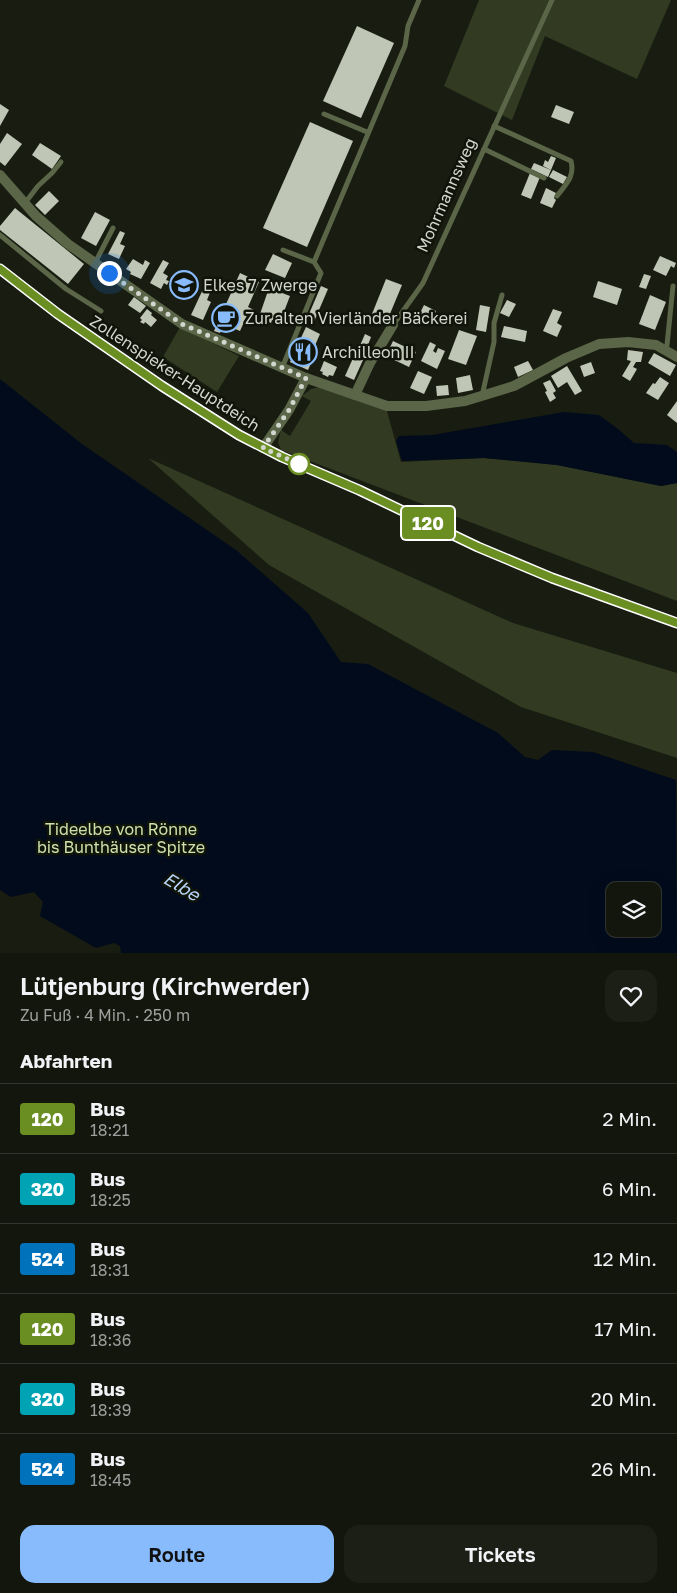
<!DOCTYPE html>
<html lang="de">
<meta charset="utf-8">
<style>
:root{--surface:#13160d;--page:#1c1f16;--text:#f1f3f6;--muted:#9d9f9d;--line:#32352e;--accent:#88bbfc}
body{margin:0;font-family:"Golos Text",sans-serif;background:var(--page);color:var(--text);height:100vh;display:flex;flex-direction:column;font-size:19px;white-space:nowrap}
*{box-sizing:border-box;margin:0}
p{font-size:16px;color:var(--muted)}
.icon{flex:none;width:28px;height:28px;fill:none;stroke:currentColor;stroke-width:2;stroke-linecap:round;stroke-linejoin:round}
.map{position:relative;height:953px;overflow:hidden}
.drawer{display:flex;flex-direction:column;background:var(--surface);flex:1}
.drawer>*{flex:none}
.badge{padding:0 10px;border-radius:4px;font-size:18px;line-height:32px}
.tools{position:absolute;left:606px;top:882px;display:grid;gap:10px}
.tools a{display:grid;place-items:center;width:55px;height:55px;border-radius:10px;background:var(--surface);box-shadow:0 5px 20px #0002,0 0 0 1px var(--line);font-size:25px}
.you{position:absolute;width:25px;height:25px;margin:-12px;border:4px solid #fff;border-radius:50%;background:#1a73e8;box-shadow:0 0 0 8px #1a73e833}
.map>.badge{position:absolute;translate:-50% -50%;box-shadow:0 0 0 2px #fff}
h2{padding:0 20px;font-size:19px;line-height:45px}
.round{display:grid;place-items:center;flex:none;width:52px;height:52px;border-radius:15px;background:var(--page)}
.overview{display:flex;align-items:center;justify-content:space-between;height:85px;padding:0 20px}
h1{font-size:24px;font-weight:600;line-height:38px}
.action{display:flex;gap:10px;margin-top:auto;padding:10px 20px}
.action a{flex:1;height:58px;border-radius:15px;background:var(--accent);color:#111;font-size:20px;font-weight:600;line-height:58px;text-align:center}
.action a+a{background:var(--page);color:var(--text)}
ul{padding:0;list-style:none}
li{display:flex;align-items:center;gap:15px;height:70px;padding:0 20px;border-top:1px solid var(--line)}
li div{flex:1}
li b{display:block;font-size:19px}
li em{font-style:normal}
li .badge{min-width:55px;font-weight:700;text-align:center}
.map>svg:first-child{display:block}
</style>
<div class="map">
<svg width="677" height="953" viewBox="0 0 677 953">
<rect width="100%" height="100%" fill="#191d11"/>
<g fill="#323a22">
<polygon points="479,0 671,0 637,79 545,36 512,120 444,86"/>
<polygon points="180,327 239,356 217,392 163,357"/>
<polygon points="319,387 387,411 401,462 484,458 557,465 661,486 677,483 677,601 281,450 278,442 281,430 290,436 311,401 302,396 311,389"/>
<polygon points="148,458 513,623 677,673 677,758 521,707 269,565"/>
</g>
<g fill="#010b1c" fill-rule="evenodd">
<path d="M0,379L82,444L236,550L308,613L341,662L368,664L498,733L525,757L538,760L552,750L593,752L676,780L677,953H121L120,946L114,943L96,948L40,916L43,902L34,892L11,897L0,890ZM652,891V929H615V891Z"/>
<polygon points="564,412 599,415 618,429 634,443 667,445 677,452 677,483 661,486 557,465 484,458 402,461 396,441 399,436 432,435"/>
</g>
<g fill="#bfc6b6">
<polygon points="357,26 394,43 361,118 323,101"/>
<polygon points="0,104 9,110 0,126"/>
<polygon points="556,105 574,112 569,124 551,117"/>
<polygon points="310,122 353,141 307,247 263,228"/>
<polygon points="7,133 22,144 5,166 0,162 0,144"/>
<polygon points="40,143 61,156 52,169 32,155"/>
<polygon points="551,156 556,158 551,170 543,166 545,160 548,162"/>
<polygon points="534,163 551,170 548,177 531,169"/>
<polygon points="553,170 567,177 563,184 549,177"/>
<polygon points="530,173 540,177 531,199 521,195"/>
<polygon points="546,188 556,193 554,198 556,200 552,208 540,203"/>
<polygon points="49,191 59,201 45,215 35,205"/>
<polygon points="15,208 84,264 68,284 0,230 0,226"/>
<polygon points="95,212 110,220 96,246 81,238"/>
<polygon points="120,231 125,233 120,244 125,246 119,259 108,254"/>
<polygon points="273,254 292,263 285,278 265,270"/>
<polygon points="660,256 676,263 674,268 671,266 666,276 653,270"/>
<polygon points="133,259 143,265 145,260 150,263 141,279 130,274 131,272 126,269"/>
<polygon points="163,260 169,263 163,273 168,276 166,280 169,281 167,285 164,283 161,289 150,283"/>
<polygon points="183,272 195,277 185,299 173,293"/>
<polygon points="240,273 259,282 248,307 254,310 252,314 248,313 240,331 224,324 220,333 214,331"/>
<polygon points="644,274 651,276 646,289 639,287"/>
<polygon points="386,279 402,285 387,321 372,314"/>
<polygon points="598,281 622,289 617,305 593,297"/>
<polygon points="321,286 328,289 313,324 306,321"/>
<polygon points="204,287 211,290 207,300 211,302 203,320 191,315"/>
<polygon points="269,288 290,296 280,322 272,320 271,323 265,320 267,317 260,314"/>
<polygon points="650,295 666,302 655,330 639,324"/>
<polygon points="134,297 146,306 140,313 128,305"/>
<polygon points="507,300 516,304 509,317 500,313"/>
<polygon points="424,305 436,311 432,321 419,315"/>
<polygon points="480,305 490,307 486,332 476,330"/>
<polygon points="147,309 152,313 151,315 157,320 151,327 145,322 144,324 140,322 142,320 140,318"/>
<polygon points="553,309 562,312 557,323 562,326 557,337 543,331"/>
<polygon points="504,326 527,331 525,342 501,337"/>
<polygon points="306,327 320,334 313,350 316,352 308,370 290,362"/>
<polygon points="459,330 477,336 466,365 448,359"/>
<polygon points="365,334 371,337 365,353 358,350"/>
<polygon points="393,341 416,352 409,367 386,356"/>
<polygon points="430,342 436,345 433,351 436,353 438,348 445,351 437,369 421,361"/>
<polygon points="628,350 643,352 641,362 636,362 633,367 637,369 630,381 622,376 631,361 627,360"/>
<polygon points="654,353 676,365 670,376 648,363"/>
<polygon points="354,356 363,360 354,380 345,376"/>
<polygon points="324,361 337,367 333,376 329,375 328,377 322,374 323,372 320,371"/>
<polygon points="528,361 533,370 518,377 514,367"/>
<polygon points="591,362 595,373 584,377 580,366"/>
<polygon points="567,366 582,391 575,395 567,382 558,388 551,376"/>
<polygon points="418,371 432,377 424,394 410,388"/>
<polygon points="470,375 473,390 458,393 456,378"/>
<polygon points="660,377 669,383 658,400 646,393 653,383 655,384"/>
<polygon points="550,380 556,391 553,393 556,398 550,402 545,392 547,391 543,383"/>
<polygon points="448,385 449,395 437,396 436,386"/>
<polygon points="677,401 677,423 667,415"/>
</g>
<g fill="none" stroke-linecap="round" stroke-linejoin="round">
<g stroke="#5b6548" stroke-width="5">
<polyline points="324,114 367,132"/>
<path d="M494,126L571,161C575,177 566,184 557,196"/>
<polyline points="484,149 544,178"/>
<polyline points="25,203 38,186 52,173 61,162"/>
<polyline points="0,235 66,289 101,311"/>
<polyline points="314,262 405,46 408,26 419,0"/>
<polyline points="95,263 113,228"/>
<polyline points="393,325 423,283 552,0"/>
<polyline points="664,349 667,345 673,286"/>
<polyline points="282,368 321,273 314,262 283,250"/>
<polyline points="482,396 494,342 494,323 502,295"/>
</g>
<g stroke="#5b6548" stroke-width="10">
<polyline points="0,175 36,216 68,244 182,324 306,378 387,406 426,406 465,401 514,386 566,358 599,344 628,342 656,345 677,357"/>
<polyline points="355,395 370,363 393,325"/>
<polyline points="263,448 289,410 306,378"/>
</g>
<polyline stroke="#7f8f61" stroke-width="10" points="0,269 58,314 162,386 239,435 282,457 359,490 478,547 552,578 677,623"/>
</g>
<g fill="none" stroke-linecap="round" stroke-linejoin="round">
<defs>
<polyline id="line" points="0,269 58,314 162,386 239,435 282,457 359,490 478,547 552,578 677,623"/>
</defs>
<use href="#line" stroke="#fff" stroke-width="11"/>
<use href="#line" stroke="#6b8e23" stroke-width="8"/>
<polyline stroke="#d3d6ce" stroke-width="5" stroke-dasharray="0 9" points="109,273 182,324 306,378 289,410 263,448 299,464"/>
</g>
<defs>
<symbol id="school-ring" viewBox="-11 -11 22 22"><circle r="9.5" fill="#101409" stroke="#88bbfc" stroke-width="1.5"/><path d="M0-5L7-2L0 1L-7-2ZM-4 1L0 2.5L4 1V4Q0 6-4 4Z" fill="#88bbfc"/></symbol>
<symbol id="cafe-ring" viewBox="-11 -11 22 22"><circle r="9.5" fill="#101409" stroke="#88bbfc" stroke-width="1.5"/><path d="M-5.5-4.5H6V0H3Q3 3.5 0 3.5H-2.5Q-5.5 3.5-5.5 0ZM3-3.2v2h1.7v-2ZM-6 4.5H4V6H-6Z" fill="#88bbfc"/></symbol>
<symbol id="restaurant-ring" viewBox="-11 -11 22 22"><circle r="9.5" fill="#101409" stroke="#88bbfc" stroke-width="1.5"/><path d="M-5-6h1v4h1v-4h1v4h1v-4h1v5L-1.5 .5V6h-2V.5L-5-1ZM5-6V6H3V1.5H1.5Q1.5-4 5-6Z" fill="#88bbfc"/></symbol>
</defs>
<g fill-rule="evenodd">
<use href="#school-ring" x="168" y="269" width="32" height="32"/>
<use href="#cafe-ring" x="210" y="302" width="32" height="32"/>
<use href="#restaurant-ring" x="287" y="336" width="32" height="32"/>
</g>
<circle fill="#fff" stroke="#6b8e23" stroke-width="2.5" cx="299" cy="464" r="10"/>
<g text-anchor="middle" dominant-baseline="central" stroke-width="5" stroke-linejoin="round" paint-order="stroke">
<g font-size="16" fill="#d3d6ce" stroke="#101409">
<text transform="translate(446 195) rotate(-66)">Mohrmannsweg</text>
<text transform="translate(175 373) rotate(33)">Zollenspieker-Hauptdeich</text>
</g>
<g font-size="16" fill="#d3d6ce" stroke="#101409" text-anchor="start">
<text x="203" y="285">Elkes 7 Zwerge</text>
<text x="245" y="318">Zur alten Vierländer Bäckerei</text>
<text x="322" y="352">Archilleon II</text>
</g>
<g font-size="16" fill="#cee1ad" stroke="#101409">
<text x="121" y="829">Tideelbe von Rönne<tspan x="121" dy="18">bis Bunthäuser Spitze</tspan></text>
</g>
<g font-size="18" font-style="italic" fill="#b7d3f6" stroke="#101409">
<text transform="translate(182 886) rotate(31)">Elbe</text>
</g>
</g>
</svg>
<div class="tools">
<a><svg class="icon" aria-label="layers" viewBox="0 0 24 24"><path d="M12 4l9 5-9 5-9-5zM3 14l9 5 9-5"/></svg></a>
</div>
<div class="you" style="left:109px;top:273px"></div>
<b class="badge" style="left:428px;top:523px;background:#6b8e23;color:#fff">120</b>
</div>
<section class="drawer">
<div class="overview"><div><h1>Lütjenburg (Kirchwerder)</h1><p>Zu Fuß · 4 Min. · 250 m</p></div><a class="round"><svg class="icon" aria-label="heart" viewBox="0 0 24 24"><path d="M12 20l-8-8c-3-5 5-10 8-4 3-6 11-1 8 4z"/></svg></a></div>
<h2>Abfahrten</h2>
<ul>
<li><span class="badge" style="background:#6b8e23;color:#fff">120</span><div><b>Bus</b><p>18:21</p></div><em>2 Min.</em></li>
<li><span class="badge" style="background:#00a3b4;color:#fff">320</span><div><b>Bus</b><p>18:25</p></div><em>6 Min.</em></li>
<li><span class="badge" style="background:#0072bc;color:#fff">524</span><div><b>Bus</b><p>18:31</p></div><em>12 Min.</em></li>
<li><span class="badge" style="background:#6b8e23;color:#fff">120</span><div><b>Bus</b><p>18:36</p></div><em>17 Min.</em></li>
<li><span class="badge" style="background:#00a3b4;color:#fff">320</span><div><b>Bus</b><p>18:39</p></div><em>20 Min.</em></li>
<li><span class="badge" style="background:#0072bc;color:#fff">524</span><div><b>Bus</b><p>18:45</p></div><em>26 Min.</em></li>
</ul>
<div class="action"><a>Route</a><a>Tickets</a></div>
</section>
